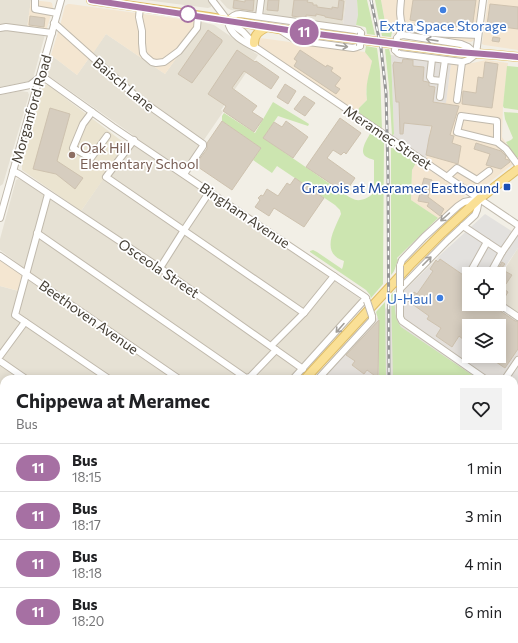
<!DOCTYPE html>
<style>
:root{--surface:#fff;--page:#f2f2f2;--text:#202124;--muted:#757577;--line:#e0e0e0}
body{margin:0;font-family:Commissioner,sans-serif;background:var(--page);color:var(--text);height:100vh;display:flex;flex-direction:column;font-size:15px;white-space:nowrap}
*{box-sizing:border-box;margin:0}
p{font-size:13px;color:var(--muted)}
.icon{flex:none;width:22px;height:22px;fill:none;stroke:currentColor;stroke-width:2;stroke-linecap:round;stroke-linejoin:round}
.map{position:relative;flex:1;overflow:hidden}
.sheet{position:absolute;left:0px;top:375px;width:518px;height:268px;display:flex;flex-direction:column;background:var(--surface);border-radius:12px 12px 0 0;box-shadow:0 2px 10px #0003}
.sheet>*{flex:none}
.badge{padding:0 8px;border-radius:13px;font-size:14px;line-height:26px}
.tools{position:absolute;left:462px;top:267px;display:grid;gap:8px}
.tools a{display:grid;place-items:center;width:44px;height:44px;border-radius:0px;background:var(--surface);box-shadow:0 2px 10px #0003;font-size:20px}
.map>.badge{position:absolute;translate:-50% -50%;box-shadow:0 0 0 2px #fff}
.round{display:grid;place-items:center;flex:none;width:42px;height:42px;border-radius:0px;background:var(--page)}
.summary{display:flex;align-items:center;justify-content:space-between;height:68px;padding:0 16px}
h1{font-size:19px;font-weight:700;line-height:30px}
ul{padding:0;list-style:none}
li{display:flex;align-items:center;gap:12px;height:48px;padding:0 16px;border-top:1px solid var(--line)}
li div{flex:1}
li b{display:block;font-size:15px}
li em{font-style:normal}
li .badge{min-width:44px;font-weight:700;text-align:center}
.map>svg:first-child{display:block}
</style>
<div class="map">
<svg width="518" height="643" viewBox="0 0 518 643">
<rect width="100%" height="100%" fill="#f2efe6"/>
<g fill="#e6e1d4">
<polygon points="0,0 31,0 27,28 46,31 33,79 30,81 0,87"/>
<polygon points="145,0 208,0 211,5 211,7 208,8"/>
<polygon points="220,0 258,0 257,11 255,13 254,13 231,10 227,8"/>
<polygon points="265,0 346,0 343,25 266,15 264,13"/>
<polygon points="202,22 214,25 258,55 221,110 223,112 180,175 359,298 360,301 290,379 4,379 4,615 0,619 0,286 22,292 28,271 0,250 0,239 16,180 18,179 21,180 77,217 133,135 46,74 51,55 77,75 106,34 165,74"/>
<polygon points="20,91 28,92 29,95 3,184 0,186 0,95"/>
<polygon points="518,248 518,313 499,300 499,278"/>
<polygon points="99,639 401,639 407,643 96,643"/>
</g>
<g fill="#f4e6d1">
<polygon points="31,0 50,2 52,3 53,8 46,31 27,28"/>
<polygon points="381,0 479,0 474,40 471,42 397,33 394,34 385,22"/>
<polygon points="488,0 518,0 518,50 484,45 482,44"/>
<polygon points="68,4 70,4 202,22 165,74 106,34 92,55 60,26 65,6"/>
<polygon points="59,31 89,58 77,75 51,55 58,32"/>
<polygon points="260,38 365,52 372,61 366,91 367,100 359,108 358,112 259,46 258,44 258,39"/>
<polygon points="486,60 508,63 503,106 502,137 517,161 483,187 475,190 471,188 426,159 434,101 446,102 451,63 463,65"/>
<polygon points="417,162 463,192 465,195 464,197 439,219 411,200 412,170"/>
<polygon points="0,260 23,276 19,291 0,286"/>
<polygon points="4,620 4,639 32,639 28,643 0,643 0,624"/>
<polygon points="52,639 97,639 94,643 48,643"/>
<polygon points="414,639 443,639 445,643 420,643"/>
</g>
<g fill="#e4e0db" fill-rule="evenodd">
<polygon points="346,0 357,0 358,15 356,27 343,25"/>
<polygon points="391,55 451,63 446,103 434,102 426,159 392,136 394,134 394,133"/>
<path d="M449,247L469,274V304H499V300L518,314V643H470L468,639H514V379H322L383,311ZM469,326H499V356H469Z"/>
</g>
<polygon fill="#ebe4d0" points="44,85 48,85 127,145 81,211 22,170 22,164 43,86"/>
<g fill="#cce5b0">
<polygon points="357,0 367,0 375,35 367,34 366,28 365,27 356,25 358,15"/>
<polygon points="375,0 381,0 385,22 392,32 391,37 382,36"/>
<path d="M366,46L377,48L380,71L382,130L358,112L359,108L367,100C365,85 369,75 372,61L365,52Z"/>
<polygon points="385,49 389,49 391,56 394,133 394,134 392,136 389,87"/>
<polygon points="507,66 518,67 518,110 504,108 503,106"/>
<path d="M273,102L306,122L309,124L308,126L278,116L263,138C284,152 306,167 327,182C333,186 349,198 356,200C362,201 372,197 374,191V160C372,159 367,158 365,156C359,150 368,138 371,132L384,140L383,284L371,298L370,295L366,290L310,252V251L313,250L317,252L342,269L343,266L344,261C320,253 334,230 341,214L340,210L335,205L277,166L272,173L253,160L261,148L222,121V116L224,113L255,133Z"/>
<polygon points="504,112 518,113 518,157 516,159 506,142 511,140 513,138 505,119"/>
<path d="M391,147L416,163L412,170L411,200L438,218L397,258L398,260C395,266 396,270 391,275Z"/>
<path d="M395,291C395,302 393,317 401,327L478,379H393L391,295Z"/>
<polygon points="385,302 386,379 379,379 379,322 376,312"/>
<polygon points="514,407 518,410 518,514 514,520"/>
<polygon points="458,639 484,639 489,643 460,643"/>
</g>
<polygon fill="#e3e1de" points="485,214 518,235 518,248 499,276 499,274 469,274 469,278 438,257"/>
<g fill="#d6cdbf" stroke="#cec2af">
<polygon points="234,0 245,2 245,0 254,0 253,11 233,8"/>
<polygon points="268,0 279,0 278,11 267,10"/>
<polygon points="294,0 308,0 307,2 313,3 313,5 317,5 317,7 332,9 332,7 338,8 339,0 344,1 342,20 325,17 325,16 316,14 316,16 306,15 306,18 292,16"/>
<polygon points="413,0 476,0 472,29 470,28 469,30 461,30 462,27 438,24 437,29 422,27 422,22 410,20"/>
<polygon points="490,4 518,7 518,29 487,25"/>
<polygon points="30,16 45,18 44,27 29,25"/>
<polygon points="208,30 222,40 222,42 192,83 178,74"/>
<polygon points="493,37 500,38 499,42 492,41"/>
<polygon points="237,50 255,62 256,61 279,77 271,89 244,71 232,88 257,106 252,112 263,119 254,132 223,111 226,106 208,94"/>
<polygon points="300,50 326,67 327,65 333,68 331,71 341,78 335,86 340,89 336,94 294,66 297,61 294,59"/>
<polygon points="403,59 413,60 413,66 424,67 423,81 428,82 429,83 429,86 435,87 433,102 459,106 450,135 454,136 452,143 461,146 458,164 426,155 429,138 432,126 404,123 403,134 400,134 399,102 396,102 393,65 394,62 402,63"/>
<polygon points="485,62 498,64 492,108 462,104 463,91 476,93 478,77 483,78"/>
<polygon points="285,84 296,91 288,104 277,97"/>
<polygon points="304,96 315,103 305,116 294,109"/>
<polygon points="50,108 70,114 57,161 83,178 75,189 56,174 33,169"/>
<polygon points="340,118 361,133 346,154 344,152 341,155 333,150 327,158 355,178 345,193 306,167"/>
<polygon points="222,121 261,148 232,190 195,165 207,149 207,143"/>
<polygon points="286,121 308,137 293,158 263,138 274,122 282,127"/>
<polygon points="476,143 501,151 506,156 505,159 509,160 510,162 501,169 486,165 490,154 474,149"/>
<polygon points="295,178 324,198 304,227 274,208 269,216 255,207 260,200 258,198 261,195 263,196 267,189 278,196 287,183 290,185"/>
<polygon points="424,178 432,180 428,197 444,209 440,216 427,206 429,203 418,201"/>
<polygon points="440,259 469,279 469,304 494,304 496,308 515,321 518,321 518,349 505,368 487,356 499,356 499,326 469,326 469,344 459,336 452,347 436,336 441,328 427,319 429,316 408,301 414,292 417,294 433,271 430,269 436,260 438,262"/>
<polygon points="502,262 505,264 501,269 512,275 506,284 500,281 503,275 497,271"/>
<polygon points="504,289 508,292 505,297 501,295"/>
<polygon points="379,320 378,378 367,370 364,374 352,365 355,361 346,355"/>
</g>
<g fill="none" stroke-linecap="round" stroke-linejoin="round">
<defs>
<g id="minor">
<polyline points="35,0 35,9 57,13"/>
<polyline points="212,0 228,21 243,32 255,45"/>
<path d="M401,0C400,10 399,18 403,27"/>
<polyline points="140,7 139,17 142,31 142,43 143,53 145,56 152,62 156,63 164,62 179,51 197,28 198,16"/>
<polyline points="259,16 261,0"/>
<path d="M228,21C229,35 246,43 258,49L518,225"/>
<path d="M228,21C231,17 234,14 240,14L355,30L359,31L361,33"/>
<polyline points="54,23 138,98 203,144 203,146 184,174"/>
<polyline points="0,28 6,27 52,33"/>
<polyline points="280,30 294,39 301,41 353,48 357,47 360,46"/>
<path d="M399,36L403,27C411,25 416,30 424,32C442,35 460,33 478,35"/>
<polyline points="397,38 399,36 403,35 461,44 468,47 476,54"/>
<polyline points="395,50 398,53 400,54 462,62 468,60 476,54"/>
<polyline points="476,54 483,0"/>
<polyline points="432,59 430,77 432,80 442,81 445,60"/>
<polyline points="0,91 30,85 39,78 46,79 113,127 334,276 365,297 367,301"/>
<polyline points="440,97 442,81"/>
<polyline points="457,100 462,62"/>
<polyline points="92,112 83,124 73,148 91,158 107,136"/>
<polyline points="134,140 106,177 304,313"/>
<polyline points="497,142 497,121 461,116 457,132 497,142 506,149 518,165"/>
<polyline points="13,171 19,174 160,268 303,369"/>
<polyline points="447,177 457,168 477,180 489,171"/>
<polyline points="48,194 15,315 109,379"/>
<polyline points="0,218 61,0"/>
<polyline points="463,226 502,252 518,229"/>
<polyline points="37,233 246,378 250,377 276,350"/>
<polyline points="0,256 179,379"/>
<polyline points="400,266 402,260 424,237 458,206 464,202 479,199"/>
<polyline points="160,268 184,230 210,191"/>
<polyline points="479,274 472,269 487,242"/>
<polyline points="490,274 502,252"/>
<polyline points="400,286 400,317 402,321 485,379"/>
<polyline points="400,289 447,241 475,215 477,210 479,199"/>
<polyline points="499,304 518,317"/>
<polyline points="271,346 304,313 334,276"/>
<polyline points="0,356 25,322"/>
<polyline points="0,361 26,379"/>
<polyline points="293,379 366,298"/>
<polyline points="318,379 372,320 372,316"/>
<polyline points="505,379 518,360"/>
<polyline points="514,399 518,402"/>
<polyline points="0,417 4,420"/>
<polyline points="0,468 4,471"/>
<polyline points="0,518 4,521"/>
<polyline points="514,528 518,522"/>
<polyline points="0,567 4,569"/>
<polyline points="514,584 518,587"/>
<polyline points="0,622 4,618"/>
<polyline points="514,623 518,617"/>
<polyline points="514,631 518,625"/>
<polyline points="136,639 141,643"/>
<polyline points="339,639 344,643"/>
<polyline points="406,639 412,643"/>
<polyline points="95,643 98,639"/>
<polyline points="123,643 126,639"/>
<polyline points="170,643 173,639"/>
<polyline points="215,643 217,639"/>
<polyline points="260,643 263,639"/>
<polyline points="307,643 310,639"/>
<polyline points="352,643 355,639"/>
</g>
<g id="major">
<polyline points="91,0 209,17 279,29 457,52 497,55 518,57"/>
<path d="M254,43C254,34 260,31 267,27"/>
<polyline points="305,379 410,265 442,233 479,199 518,169"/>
<polyline points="38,643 42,639"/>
</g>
</defs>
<use href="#minor" stroke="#c0b9ac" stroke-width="8"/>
<use href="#major" stroke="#dfbd67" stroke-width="10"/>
<use href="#minor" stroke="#fff" stroke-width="6"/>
<use href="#major" stroke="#fae096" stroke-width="8"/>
<defs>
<g id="rail">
<polyline points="371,0 381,48 386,93 388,171 389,379"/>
<polyline points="454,639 456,643"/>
</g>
</defs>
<use href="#rail" stroke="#959595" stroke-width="3"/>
<use href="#rail" stroke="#fff" stroke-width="1.5" stroke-dasharray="4.5" stroke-linecap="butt"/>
<defs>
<g id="minor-bridge">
<polyline points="360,46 361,33"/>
<polyline points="395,50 397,38"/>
<polyline points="400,266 400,286"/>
<polyline points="367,301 372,316"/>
</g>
</defs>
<use href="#minor-bridge" stroke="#c0b9ac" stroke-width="8" stroke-linecap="butt"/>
<use href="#minor-bridge" stroke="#fff" stroke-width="6"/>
</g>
<defs><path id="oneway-shaft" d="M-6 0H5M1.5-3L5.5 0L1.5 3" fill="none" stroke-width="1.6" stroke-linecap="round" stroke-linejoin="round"/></defs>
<g stroke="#a29f9a">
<use href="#oneway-shaft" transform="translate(432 40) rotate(-172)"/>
<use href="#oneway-shaft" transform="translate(342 46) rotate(8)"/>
<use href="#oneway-shaft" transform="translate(445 217) rotate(138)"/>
<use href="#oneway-shaft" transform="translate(427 261) rotate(-45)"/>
<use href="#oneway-shaft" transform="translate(340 328) rotate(132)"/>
</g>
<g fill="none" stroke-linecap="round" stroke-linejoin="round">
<defs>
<polyline id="line" points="91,0 294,31 458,52 497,55 518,57"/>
</defs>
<use href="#line" stroke="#fff" stroke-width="9"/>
<use href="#line" stroke="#a670a3" stroke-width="6"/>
</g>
<g fill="#3f7fe0" stroke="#fff" stroke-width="1.5">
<circle cx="443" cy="10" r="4"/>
<circle cx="440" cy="298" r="4"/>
</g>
<circle fill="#fff" stroke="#a670a3" stroke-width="2" cx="188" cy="14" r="8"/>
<circle fill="#8d6e63" stroke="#fff" stroke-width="1.5" cx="72" cy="155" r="4"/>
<rect fill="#1a4fb4" stroke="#fff" stroke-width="1.5" x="503" y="183" width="8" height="8" rx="2"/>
<g text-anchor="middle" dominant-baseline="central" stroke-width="3.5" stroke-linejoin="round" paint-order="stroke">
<g font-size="14" fill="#366cbe" stroke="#fff">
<text x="443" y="25">Extra Space Storage</text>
<text x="432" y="298" text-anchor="end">U-Haul</text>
</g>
<g font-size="14" fill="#453f35" stroke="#fff">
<text transform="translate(124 84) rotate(40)">Baisch Lane</text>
<text transform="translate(31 109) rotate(-74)">Morganford Road</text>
<text transform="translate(388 137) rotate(34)">Meramec Street</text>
<text transform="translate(245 215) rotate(34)">Bingham Avenue</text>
<text transform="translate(159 268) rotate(34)">Osceola Street</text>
<text transform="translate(89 317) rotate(35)">Beethoven Avenue</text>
</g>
<g font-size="14" fill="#785e54" stroke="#fff" text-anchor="start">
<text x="80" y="147">Oak Hill<tspan x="80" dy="16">Elementary School</tspan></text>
</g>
<g font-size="14" fill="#164399" stroke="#fff" text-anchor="end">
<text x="499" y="187">Gravois at Meramec Eastbound</text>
</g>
</g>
</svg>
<div class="tools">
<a><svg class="icon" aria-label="locate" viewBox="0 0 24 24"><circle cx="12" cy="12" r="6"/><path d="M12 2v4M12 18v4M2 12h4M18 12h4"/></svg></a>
<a><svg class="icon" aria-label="layers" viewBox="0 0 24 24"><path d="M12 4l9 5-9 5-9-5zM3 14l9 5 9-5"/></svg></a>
</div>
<b class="badge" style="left:304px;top:32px;background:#a670a3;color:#fff">11</b>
<section class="sheet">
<div class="summary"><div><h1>Chippewa at Meramec</h1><p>Bus</p></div><a class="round"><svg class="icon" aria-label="heart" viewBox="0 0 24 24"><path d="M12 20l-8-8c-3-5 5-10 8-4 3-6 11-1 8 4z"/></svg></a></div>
<ul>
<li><span class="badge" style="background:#a670a3;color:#fff">11</span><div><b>Bus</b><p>18:15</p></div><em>1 min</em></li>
<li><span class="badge" style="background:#a670a3;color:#fff">11</span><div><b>Bus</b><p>18:17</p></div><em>3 min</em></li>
<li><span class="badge" style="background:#a670a3;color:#fff">11</span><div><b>Bus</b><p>18:18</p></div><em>4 min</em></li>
<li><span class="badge" style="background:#a670a3;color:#fff">11</span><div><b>Bus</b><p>18:20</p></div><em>6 min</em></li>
</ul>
</section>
</div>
